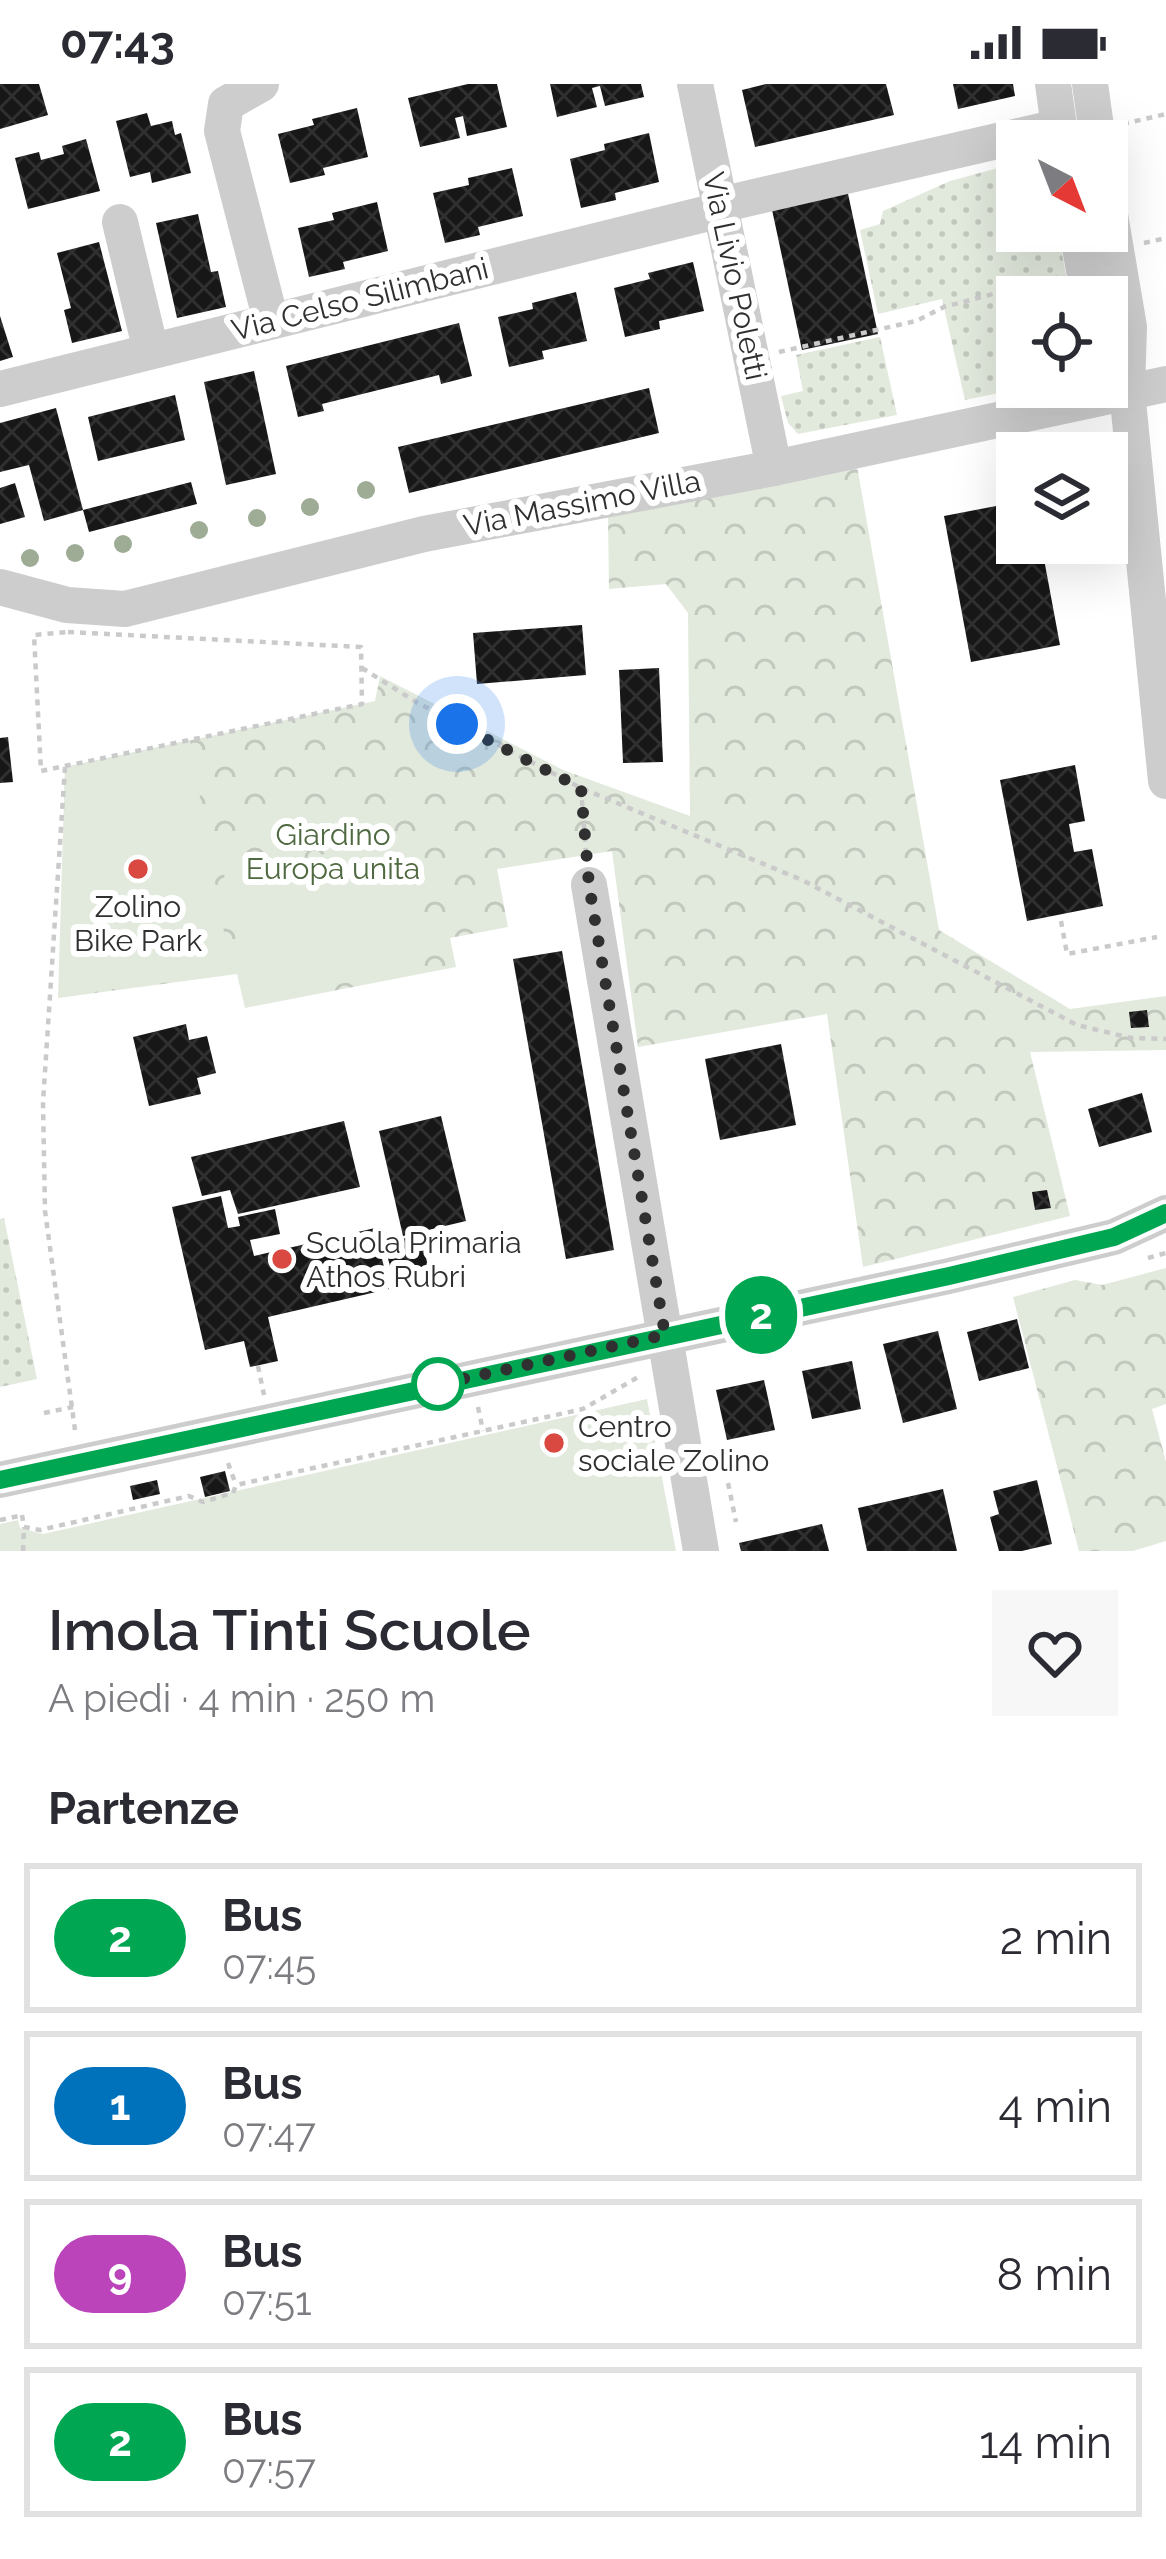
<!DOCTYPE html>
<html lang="it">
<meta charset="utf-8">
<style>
:root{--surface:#fff;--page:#f7f7f7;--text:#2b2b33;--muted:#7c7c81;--line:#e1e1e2}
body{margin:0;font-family:Raleway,sans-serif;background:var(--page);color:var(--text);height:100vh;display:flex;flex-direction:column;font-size:45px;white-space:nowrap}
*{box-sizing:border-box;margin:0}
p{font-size:39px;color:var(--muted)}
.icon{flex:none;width:66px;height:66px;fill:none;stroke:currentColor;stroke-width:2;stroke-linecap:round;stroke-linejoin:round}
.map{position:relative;height:1467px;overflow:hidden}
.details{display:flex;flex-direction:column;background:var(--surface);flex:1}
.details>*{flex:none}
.badge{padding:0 24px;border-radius:39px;font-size:42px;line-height:78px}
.needle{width:78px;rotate:138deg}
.buttons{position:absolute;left:996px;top:36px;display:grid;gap:24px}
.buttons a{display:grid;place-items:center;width:132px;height:132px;border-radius:0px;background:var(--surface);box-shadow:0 12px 48px #0002;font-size:60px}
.you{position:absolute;width:60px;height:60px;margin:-30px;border:9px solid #fff;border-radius:50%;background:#1a73e8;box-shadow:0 0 0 18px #1a73e833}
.map>.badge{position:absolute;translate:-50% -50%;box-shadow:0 0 0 6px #fff}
h2{padding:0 48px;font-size:45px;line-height:108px}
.round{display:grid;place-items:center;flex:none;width:126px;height:126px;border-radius:0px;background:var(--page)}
.summary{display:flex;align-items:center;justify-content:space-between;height:204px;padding:0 48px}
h1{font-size:57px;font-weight:600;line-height:90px}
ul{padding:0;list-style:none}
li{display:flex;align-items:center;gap:36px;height:150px;margin:0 24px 18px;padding:0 24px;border:6px solid var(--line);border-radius:0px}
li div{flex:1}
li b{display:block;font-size:45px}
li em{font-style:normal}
li .badge{min-width:132px;font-weight:700;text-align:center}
.status{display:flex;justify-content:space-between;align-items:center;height:84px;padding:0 60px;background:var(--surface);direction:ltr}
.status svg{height:33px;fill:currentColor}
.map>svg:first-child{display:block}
</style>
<div class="status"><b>07:43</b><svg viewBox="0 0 49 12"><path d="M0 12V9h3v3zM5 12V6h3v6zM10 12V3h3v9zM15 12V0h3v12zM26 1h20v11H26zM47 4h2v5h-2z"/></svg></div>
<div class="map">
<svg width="1166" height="1467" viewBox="0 0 1166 1467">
<defs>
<pattern id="grass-dots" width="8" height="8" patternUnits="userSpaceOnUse" patternTransform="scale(3)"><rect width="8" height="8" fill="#e2e9dd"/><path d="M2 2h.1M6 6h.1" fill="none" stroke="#c2c8be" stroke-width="1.8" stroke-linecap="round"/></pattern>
<pattern id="forest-crowns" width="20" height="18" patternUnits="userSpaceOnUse" patternTransform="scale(3)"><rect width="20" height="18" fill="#e2e9dd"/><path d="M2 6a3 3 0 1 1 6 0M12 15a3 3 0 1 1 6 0" fill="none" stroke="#c2c8be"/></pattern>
<pattern id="building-cross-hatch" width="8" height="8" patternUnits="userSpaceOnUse" patternTransform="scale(3)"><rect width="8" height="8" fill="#171717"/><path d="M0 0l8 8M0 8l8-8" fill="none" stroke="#303030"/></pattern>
</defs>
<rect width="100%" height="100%" fill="#fff"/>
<g fill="url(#grass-dots)">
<polygon points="1017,79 1017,147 1058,147 1070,213 1017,213 1017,303 1028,303 965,316 942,215 878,230 860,146 880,140 883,127 950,97"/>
<polygon points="880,253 897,331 798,350 788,339 781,312 803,307 796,271"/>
<polygon points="4,1134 37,1295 0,1303 0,1135"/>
</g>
<g fill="url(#forest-crowns)">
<polygon points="857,382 939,846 1070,925 1166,912 1166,966 1030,968 1070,1132 863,1183 827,930 638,963 612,767 497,785 508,843 450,854 456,883 245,924 237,890 58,914 65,683 375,617 380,592 563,686 690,732 688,529 666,500 609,505 608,433"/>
<polygon points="1166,1184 1166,1320 1152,1325 1166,1378 1166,1457 1133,1467 1079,1467 1013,1213 1075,1196 1102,1201"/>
</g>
<g fill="#e2e9dd">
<polygon points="190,656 231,888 60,913 65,683"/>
<polygon points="401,755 425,883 249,918 224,790"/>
<polygon points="647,1315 676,1467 0,1467 0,1440 18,1436 20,1444 43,1450"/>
</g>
<g fill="url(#building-cross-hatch)">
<polygon points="0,0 39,0 48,31 0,45"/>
<polygon points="468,0 497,0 507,43 467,52 463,32 455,34 460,54 420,63 408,14"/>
<polygon points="550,0 641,0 644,13 605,22 600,2 592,4 597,23 557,33"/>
<polygon points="766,0 886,0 894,31 755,63 742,6"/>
<polygon points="953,0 1013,0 1015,12 958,25"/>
<polygon points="357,24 368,73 323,84 325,91 290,99 278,50 314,41 312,35"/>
<polygon points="147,29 151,42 172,37 175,51 181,49 191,89 152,99 150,88 130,93 116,37"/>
<polygon points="649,49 659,98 615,109 616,116 581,124 570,75 605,66 604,60"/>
<polygon points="86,55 100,107 28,125 15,74 39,68 41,76 64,70 62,62"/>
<polygon points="512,84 523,132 478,143 480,151 445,159 433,109 469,101 468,94"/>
<polygon points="847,105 878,250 802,266 771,121"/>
<polygon points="377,118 388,167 343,178 345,185 309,193 298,144 334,136 332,129"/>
<polygon points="198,130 211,188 218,187 226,223 177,234 156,139"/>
<polygon points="99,158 122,247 72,259 64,226 71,224 57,169"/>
<polygon points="693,178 704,227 659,237 660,245 625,253 614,204 650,195 648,189"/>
<polygon points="576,208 587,257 542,267 544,275 509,283 498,233 533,225 532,219"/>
<polygon points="0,232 13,273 0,277"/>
<polygon points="459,239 472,292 441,300 439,291 322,320 324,327 298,333 286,282"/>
<polygon points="254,287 276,390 226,401 204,298"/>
<polygon points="649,304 659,349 409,409 398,363"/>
<polygon points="175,311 185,356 98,377 88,333"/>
<polygon points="56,324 83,426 44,437 29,381 0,388 0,339"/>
<polygon points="191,398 197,420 89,448 83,426"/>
<polygon points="15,399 25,433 0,440 0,404"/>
<polygon points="1017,418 1017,459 1041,459 1060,561 971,578 944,432"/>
<polygon points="582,541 586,591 477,600 473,549"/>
<polygon points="659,584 663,678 623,679 619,586"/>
<polygon points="8,653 13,698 0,699 0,654"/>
<polygon points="1075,681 1085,737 1069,740 1074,768 1092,765 1103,822 1027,837 1000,696"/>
<polygon points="562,867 614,1166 566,1175 513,875"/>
<polygon points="1147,926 1149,943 1131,944 1129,928"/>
<polygon points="186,940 189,956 207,952 216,989 197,994 201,1010 149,1022 133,953"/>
<polygon points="781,960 796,1041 720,1056 705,975"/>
<polygon points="1142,1009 1152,1048 1099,1063 1088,1025"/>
<polygon points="441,1032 466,1137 403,1152 379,1047"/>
<polygon points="344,1037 360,1103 238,1130 230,1106 202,1112 191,1073"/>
<polygon points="1047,1106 1051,1124 1035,1126 1032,1108"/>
<polygon points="221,1112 228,1144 240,1142 238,1133 275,1125 280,1150 250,1156 254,1172 375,1144 389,1205 268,1233 278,1277 250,1283 244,1257 205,1266 172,1123"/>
<polygon points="420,1150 431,1194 396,1204 384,1160"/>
<polygon points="1017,1235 1029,1284 979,1297 967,1248"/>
<polygon points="938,1247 957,1325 903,1339 883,1260"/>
<polygon points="852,1277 861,1325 812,1335 802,1287"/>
<polygon points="764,1296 775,1346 727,1356 716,1306"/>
<polygon points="225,1387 230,1407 205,1413 200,1393"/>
<polygon points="157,1396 160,1410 133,1416 130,1402"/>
<polygon points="1037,1396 1052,1460 1022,1467 999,1467 990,1433 999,1430 993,1407"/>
<polygon points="943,1405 957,1467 867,1467 858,1424"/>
<polygon points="822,1440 829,1467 741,1467 739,1459"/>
</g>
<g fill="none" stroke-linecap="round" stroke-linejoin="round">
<g stroke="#cacaca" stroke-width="4.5" stroke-dasharray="6 6" stroke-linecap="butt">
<polyline points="1123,40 1166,30"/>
<polyline points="1144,159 1166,154"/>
<polyline points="779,268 916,237 944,223 1057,193"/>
<polygon points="68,548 361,563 362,620 41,687 34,551"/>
<polyline points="362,584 416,618 581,704 802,796 1077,941 1131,954 1166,955"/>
<polyline points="65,683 43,1018 45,1127 75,1346"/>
<polyline points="581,704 586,770"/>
<polyline points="1061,837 1067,870 1157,853"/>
<polyline points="1148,1174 1166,1169"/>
<polyline points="258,1282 264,1311"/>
<polyline points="478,1323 483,1347"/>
<polyline points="44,1329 73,1323"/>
<polyline points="228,1379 236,1401"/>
<polyline points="728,1399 736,1438"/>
<polyline points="22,1431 24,1443 40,1446 189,1412 203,1418 233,1409 236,1401 583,1325 640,1292"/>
<polyline points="0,1436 19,1432"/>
<polyline points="23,1467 24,1443"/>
</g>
<g stroke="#cdcdcd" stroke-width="36">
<polyline points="261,0 226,20 222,47 271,237"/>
<polyline points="695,0 774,384"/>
<polyline points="1053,0 1061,57"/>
<polyline points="1090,0 1098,57"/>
<polyline points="1107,113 1129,243 1127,307 1166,697"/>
<polyline points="720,121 1058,43"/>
<polyline points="120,138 151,267"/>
<polyline points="1077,147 1089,213"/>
<polyline points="0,305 721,126"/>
<polyline points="0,503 67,521 125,525 424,450 774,384 1166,300"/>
<polyline points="589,801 701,1467"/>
<polyline points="0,1396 949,1192 1114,1153 1166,1129"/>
</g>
</g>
<g fill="#9eac96">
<circle cx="366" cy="406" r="9"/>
<circle cx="310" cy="423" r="9"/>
<circle cx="257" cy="434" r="9"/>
<circle cx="199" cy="446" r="9"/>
<circle cx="123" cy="460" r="9"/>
<circle cx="75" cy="469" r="9"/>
<circle cx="30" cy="474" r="9"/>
</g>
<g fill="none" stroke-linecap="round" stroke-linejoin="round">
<defs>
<polyline id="line" points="0,1396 949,1192 1114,1153 1166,1129"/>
</defs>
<use href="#line" stroke="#fff" stroke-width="27"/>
<use href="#line" stroke="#00a651" stroke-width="18"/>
<polyline stroke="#303030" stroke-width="12" stroke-dasharray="0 21.6" points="438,1300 430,1302 665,1251 589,801 581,704 457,640"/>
</g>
<g fill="#d94841" stroke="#fff" stroke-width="4.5">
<circle cx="138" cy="785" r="12"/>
<circle cx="282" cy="1175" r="12"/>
<circle cx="554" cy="1359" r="12"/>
</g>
<circle fill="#fff" stroke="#00a651" stroke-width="6" cx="438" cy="1300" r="24"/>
<g text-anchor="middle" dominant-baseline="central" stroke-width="12" stroke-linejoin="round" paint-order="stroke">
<g font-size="30" fill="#303030" stroke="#fff">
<text transform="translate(735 192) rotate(78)">Via Livio Poletti</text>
<text transform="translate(360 215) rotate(-14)">Via Celso Silimbani</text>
<text transform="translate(582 419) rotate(-11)">Via Massimo Villa</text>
</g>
<g font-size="30" fill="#4f6940" stroke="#fff">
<text x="333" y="750">Giardino<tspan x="333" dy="34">Europa unita</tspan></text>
</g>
<g font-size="30" fill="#303030" stroke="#fff" text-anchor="start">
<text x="138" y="822" text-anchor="middle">Zolino<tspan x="138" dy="34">Bike Park</tspan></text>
<text x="306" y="1158">Scuola Primaria<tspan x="306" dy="34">Athos Rubri</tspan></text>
<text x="578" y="1342">Centro<tspan x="578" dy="34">sociale Zolino</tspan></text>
</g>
</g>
</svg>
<div class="buttons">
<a><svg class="needle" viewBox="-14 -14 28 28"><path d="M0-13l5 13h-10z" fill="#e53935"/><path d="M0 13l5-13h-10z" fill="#7c7c81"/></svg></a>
<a><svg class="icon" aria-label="locate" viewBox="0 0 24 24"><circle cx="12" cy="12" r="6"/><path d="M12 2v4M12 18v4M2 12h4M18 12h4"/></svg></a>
<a><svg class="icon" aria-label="layers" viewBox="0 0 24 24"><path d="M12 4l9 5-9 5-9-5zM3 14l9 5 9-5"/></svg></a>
</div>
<div class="you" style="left:457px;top:640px"></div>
<b class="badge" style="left:761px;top:1231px;background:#00a651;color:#fff">2</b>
</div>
<section class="details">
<div class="summary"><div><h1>Imola Tinti Scuole</h1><p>A piedi · 4 min · 250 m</p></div><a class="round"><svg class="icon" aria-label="heart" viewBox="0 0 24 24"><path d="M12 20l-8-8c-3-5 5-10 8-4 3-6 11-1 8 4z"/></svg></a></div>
<h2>Partenze</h2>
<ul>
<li><span class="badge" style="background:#00a651;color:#fff">2</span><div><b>Bus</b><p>07:45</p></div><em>2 min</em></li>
<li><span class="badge" style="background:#0072bc;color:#fff">1</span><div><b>Bus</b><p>07:47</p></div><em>4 min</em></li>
<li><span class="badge" style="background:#b4b;color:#fff">9</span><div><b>Bus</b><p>07:51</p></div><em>8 min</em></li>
<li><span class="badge" style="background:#00a651;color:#fff">2</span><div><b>Bus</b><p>07:57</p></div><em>14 min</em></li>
</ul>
</section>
